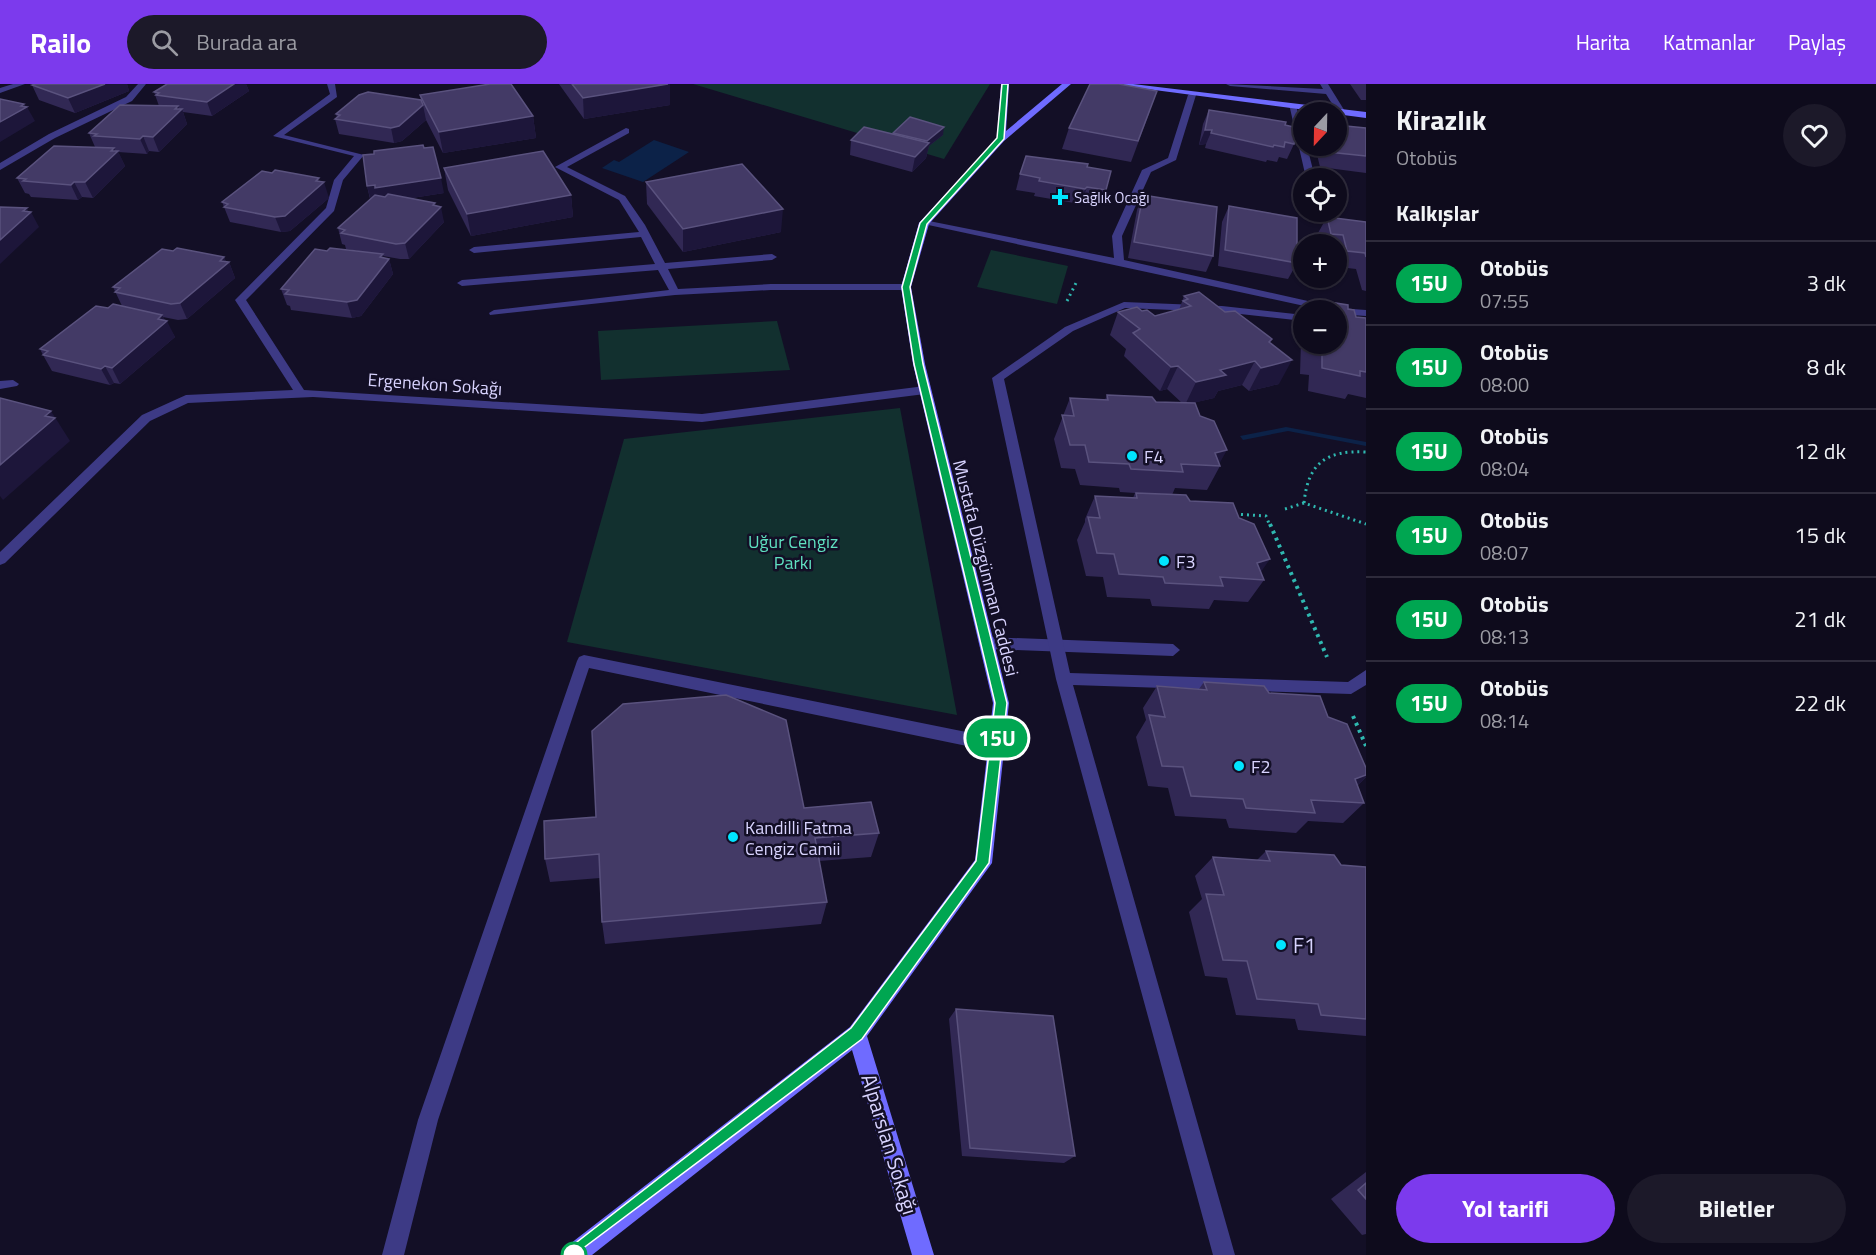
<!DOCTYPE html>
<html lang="tr">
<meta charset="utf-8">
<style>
:root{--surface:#0e0b1c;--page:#1c1929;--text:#f1f3f6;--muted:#9b9ba3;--line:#2e2b3b;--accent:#7c3aed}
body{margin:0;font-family:"Titillium Web",sans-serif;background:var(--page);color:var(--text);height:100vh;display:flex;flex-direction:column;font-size:22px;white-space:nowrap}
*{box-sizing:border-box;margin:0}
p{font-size:20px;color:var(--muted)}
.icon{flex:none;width:33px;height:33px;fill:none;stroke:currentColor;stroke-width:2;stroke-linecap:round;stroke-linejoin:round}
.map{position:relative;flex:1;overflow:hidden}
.details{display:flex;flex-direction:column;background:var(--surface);width:510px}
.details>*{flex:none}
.badge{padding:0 12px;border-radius:20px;font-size:21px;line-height:39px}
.needle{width:39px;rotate:202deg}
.fabs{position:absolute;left:1293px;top:18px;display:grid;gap:12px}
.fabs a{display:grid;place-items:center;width:54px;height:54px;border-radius:50%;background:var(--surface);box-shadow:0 2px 4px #0004,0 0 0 2px var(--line);font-size:30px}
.map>.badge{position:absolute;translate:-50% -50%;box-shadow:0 0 0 3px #fff}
h2{padding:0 30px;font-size:22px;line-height:54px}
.round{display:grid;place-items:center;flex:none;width:63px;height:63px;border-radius:32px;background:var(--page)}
.head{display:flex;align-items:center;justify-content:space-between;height:102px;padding:0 30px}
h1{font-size:28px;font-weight:700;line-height:45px}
.action{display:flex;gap:12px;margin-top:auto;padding:12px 30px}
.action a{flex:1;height:69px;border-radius:36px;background:var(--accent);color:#fff;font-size:24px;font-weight:700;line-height:69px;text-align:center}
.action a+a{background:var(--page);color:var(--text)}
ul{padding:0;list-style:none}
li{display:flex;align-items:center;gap:18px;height:84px;padding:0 30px;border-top:2px solid var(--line)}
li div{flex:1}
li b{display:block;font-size:22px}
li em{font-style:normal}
li .badge{min-width:66px;font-weight:700;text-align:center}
header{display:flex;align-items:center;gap:36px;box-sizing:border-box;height:84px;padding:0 30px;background:var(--accent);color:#fff}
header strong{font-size:28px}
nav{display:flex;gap:33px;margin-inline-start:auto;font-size:21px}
.search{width:420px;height:54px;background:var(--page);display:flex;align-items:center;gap:15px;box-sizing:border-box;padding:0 21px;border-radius:33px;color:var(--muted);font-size:22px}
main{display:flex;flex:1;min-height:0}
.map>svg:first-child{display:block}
</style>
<header>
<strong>Railo</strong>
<div class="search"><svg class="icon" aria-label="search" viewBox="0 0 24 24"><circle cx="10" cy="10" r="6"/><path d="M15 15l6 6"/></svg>Burada ara</div>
<nav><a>Harita</a><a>Katmanlar</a><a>Paylaş</a></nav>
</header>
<main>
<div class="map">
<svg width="1366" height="1171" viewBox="0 0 1366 1171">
<rect width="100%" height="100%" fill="#130f26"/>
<g fill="#12302f">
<polygon points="693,0 990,0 944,75"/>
<polygon points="991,166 1068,182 1057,220 977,203"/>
<polygon points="777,237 790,286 601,296 598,247"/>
<polygon points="900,324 957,631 567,558 624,355"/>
</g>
<g fill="#0c2248">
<polygon points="654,56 689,68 643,98 602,84 614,76 619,78"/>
<polygon points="1286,343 1366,358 1366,362 1288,347 1243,356 1240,352"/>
</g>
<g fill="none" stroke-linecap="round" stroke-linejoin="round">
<g stroke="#2fb8b0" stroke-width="3" stroke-dasharray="2 4" stroke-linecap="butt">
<polyline points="1067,217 1077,197"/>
<path d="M1304,419C1308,379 1326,366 1366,368"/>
<polyline points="1285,425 1304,419 1366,440"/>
<polyline points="1235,430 1266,432 1270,442"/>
</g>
<g stroke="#2fb8b0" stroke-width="4" stroke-dasharray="3 4.5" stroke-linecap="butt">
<polyline points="1270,440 1327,573"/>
<polyline points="1353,632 1366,662"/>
</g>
<polygon fill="#3d3a85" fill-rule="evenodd" points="986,553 1173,560 1180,566 1173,572 986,565 979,559"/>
<g fill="#3d3a85" fill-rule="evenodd">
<polygon points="13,0 25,0 0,9 0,4"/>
<polygon points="138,0 146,0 132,17 55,54 0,86 0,79 49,50 126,13"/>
<polygon points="327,0 335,0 337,13 284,51 364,71 343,96 334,127 246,216 304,306 702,330 925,302 931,306 925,310 702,338 313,313 188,319 150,337 5,479 0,481 0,468 142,331 186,311 293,306 235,216 326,124 334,96 354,72 273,52 330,10"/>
<polygon points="1226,0 1323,5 1320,0 1328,0 1346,29 1339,31 1326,10 1230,2"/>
<polygon points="1192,9 1196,11 1176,76 1151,88 1122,152 1124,176 1339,224 1366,226 1366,232 1336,230 1336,226 1323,226 919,139 924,136 1114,174 1112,152 1142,86 1168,74 1188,11"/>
<polygon points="1289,20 1296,22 1304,49 1304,62 1307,62 1315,94 1306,94"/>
<polygon points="626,44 629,45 629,49 567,83 625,112 645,141 665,179 772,170 777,173 772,176 668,185 678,205 771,200 906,200 911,203 906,206 771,206 675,211 490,231 489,229 494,226 669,206 658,186 462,202 457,199 462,196 655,180 641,153 474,169 469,166 474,163 639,148 619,116 555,83"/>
<polygon points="1124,218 1222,222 1304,231 1304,237 1222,228 1125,224 1073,247 1004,295 1070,589 1348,598 1366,586 1366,601 1351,610 1073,601 1235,1171 1213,1171 1056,595 992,294 1065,243"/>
<polygon points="13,296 19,300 17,302 0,305 0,297"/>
<polygon points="584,571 996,654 1002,656 1004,661 1002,666 996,668 589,584 438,1036 404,1171 382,1171 418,1036 577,577 579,573"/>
</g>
<g fill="#6f6bff" fill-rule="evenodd">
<polygon points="1001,0 1009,0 1006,47 1062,0 1071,0 1004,57 929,140 911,203 925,280 1009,619 992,779 867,952 934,1171 912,1171 852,966 592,1171 563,1171 566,1163 850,943 975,776 993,619 913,280 901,203 919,139 997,54"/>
<polygon points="1109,0 1133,0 1366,28 1366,34"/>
</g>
</g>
<g fill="#312854">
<polygon points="34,0 127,0 129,7 75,29 39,16 32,1"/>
<polygon points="167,0 246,0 249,7 212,32 183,28 187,40 159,68 149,67 147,70 118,68 125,82 93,114 82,113 78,116 31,113 29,110 25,109 17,94 95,63 89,49 159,22 154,8"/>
<polygon points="559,0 670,0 670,21 584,35"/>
<polygon points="1350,0 1366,0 1366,16 1361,16"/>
<polygon points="420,11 533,32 536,54 443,69 426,36 402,57 394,59 339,50 335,35 337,34 336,30 421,17"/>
<polygon points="1209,26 1285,41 1294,60 1287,75 1279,73 1277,78 1267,76 1266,78 1205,64 1206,60 1199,61 1203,40"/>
<polygon points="1150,27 1131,78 1062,65 1069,44"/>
<polygon points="1366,44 1366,89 1320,83 1315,62 1336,62"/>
<polygon points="893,49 943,51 929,62 926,74 912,88 850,71 851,56 893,50"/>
<polygon points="1087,83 1106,106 1101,121 1082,118 1080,120 1034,112 1035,109 1016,106 1020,90"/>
<polygon points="444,84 571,111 573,133 471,152 448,106"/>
<polygon points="272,89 320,98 329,114 290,147 281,148 230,138 222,118"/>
<polygon points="646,98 781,148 683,168 647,120"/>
<polygon points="367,102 444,109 412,114 436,122 444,138 409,175 400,175 383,172 383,174 389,175 393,190 361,232 352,234 291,226 290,222 287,221 281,205 327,167 358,167 346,165 345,161 342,160 338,144 370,115"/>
<polygon points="1143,111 1213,172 1206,188 1128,174 1137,126"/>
<polygon points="1229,122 1297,179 1288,195 1218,182 1222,138"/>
<polygon points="1327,133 1366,138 1366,207 1362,206 1356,185 1339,183 1336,176 1336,160 1322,160 1318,149"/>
<polygon points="173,167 224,173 226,178 229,178 235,194 187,235 178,236 163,233 175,253 120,300 114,299 110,301 52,287 43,271 40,265 108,224 122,222 113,203"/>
<polygon points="1184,212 1225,228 1272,255 1270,259 1279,300 1249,307 1242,301 1218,307 1214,314 1192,319 1220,382 1207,406 1175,404 1172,411 1190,417 1261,489 1264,496 1248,518 1214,516 1209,525 1152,522 1150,515 1107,513 1103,493 1086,492 1077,456 1085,438 1085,435 1095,412 1133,414 1135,409 1120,408 1119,404 1080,401 1075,385 1061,384 1054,355 1070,314 1105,316 1107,311 1156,318 1182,319 1167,305 1160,307 1124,272 1126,265 1110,251 1118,228 1142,227 1155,232 1179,226"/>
<polygon points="1323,217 1348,225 1356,233 1366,234 1366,314 1348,310 1345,315 1308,307 1309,291 1300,290 1301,257 1304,253 1304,260 1336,260 1336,226 1317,226"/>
<polygon points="1204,598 1269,609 1328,633 1366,684 1366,693 1357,702 1364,719 1343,739 1308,737 1296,749 1229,744 1226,735 1175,732 1168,704 1148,702 1136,653 1146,636 1143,624 1157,602 1199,605"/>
<polygon points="804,724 879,749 871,773 819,777 827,818 821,840 605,860 602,838 600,794 550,798 545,775"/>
<polygon points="1266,767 1341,781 1366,783 1366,952 1298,946 1295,935 1236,931 1227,894 1205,892 1189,828 1202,815 1195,792 1213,773 1257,776"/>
<polygon points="956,925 1075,1072 1064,1079 962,1072 949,935"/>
<polygon points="1366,1088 1366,1150 1362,1151 1331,1115"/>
</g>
<g fill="#1d163a">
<polygon points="105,0 127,0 129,7 75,29 68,14"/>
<polygon points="234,0 246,0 249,7 212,32 207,18"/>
<polygon points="670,0 670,21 584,35 583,14"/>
<polygon points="24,20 26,23 27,23 35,37 0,58 0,38 21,22"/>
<polygon points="423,21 426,36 402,57 394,59 391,44"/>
<polygon points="178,22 180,27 182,25 187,40 159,68 153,53"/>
<polygon points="533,32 536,54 443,69 439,48"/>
<polygon points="944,43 943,51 929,62 926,74 912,88 915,73 926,62 927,57"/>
<polygon points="1205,46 1212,46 1206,60 1199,61"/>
<polygon points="143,52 149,67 147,70 140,55"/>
<polygon points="114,64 116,69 118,67 125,82 93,114 85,98"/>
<polygon points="319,94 321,101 324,98 329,114 290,147 281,148 275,133"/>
<polygon points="441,94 444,109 379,119 375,104"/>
<polygon points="74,98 82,113 78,116 71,101"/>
<polygon points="375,101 379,117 371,117 367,102"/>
<polygon points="1087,103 1082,118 1080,120 1085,105"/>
<polygon points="571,111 573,133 471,152 467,130"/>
<polygon points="435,119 437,127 441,123 444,138 409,175 405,159"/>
<polygon points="27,124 29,129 31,128 39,143 0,180 0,156"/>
<polygon points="783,125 781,148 683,168 683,145"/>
<polygon points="383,170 385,180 389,175 393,190 361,232 352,234 347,218"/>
<polygon points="224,173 227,180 229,178 235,194 187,235 180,219"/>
<polygon points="162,231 166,238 167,237 175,253 120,300 112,284"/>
<polygon points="1292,276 1279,300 1249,307 1261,284"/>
<polygon points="1255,277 1242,301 1218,307 1214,314 1185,321 1196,298 1220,286"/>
<polygon points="105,282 114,299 110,301 101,285"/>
<polygon points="1178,282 1167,305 1160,307 1171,283"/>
<polygon points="51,327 70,357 3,416 0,412 0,381 45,332"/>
<polygon points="1227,366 1218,382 1215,369"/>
<polygon points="1270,475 1256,495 1257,479"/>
<polygon points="1366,691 1366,693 1348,711 1355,695"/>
</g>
<g fill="#433a66" stroke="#5a527e" stroke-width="1.5">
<polygon points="35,0 105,0 68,14 32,1"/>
<polygon points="167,0 234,0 207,18 156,11 159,9 154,8"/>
<polygon points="490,0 511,0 533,32 439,48 420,11"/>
<polygon points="572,0 668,0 583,14"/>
<polygon points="1090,0 1119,0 1157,7 1138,57 1069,44"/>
<polygon points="368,8 421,16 423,21 399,42 391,44 335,35 340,31 336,30 359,11"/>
<polygon points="0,15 24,20 21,22 27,23 0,38"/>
<polygon points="120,21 178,22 175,25 182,25 153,53 143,52 140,55 94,52 97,50 89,49"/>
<polygon points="1209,26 1286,38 1285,41 1298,44 1294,60 1285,58 1284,63 1274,61 1273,63 1211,49 1212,46 1205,46"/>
<polygon points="910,33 944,43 927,57 893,49"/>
<polygon points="1336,41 1366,44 1366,72 1328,68 1326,62 1336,62"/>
<polygon points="864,43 929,59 915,73 851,56"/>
<polygon points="423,61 424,64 433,63 441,94 375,104 375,101 367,102 363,71 374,70 374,67"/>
<polygon points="54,62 114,64 111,67 118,67 85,98 74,98 71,101 23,97 26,95 17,94"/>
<polygon points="543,67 571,111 467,130 444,84"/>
<polygon points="1026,72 1088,80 1087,83 1111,87 1106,106 1087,103 1085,105 1039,97 1040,94 1020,90"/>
<polygon points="742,80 783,125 683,145 646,98"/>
<polygon points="275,86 319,94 316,97 324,98 285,132 275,133 224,123 228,120 222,118 262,87 272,89"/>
<polygon points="388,110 435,119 433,121 441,123 405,159 396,160 341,149 345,146 338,144 375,111 385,113"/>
<polygon points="1143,111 1217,123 1213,172 1134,158"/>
<polygon points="1229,122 1297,134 1297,179 1225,166"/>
<polygon points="0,123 27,124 23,127 31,128 0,156"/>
<polygon points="1327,133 1366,138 1366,173 1365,169 1347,167 1343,151 1331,150"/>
<polygon points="177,164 224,173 220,177 229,178 180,219 171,220 115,208 120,204 113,203 162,165 173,167"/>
<polygon points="330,164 383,170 380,173 389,175 357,216 347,218 285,210 289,206 281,205 315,165 327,167"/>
<polygon points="1199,208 1225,228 1235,227 1272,255 1269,258 1292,276 1261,284 1255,277 1220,286 1226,291 1196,298 1178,282 1171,283 1133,249 1140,245 1118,228 1137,223 1142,227 1147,226 1155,232 1191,222 1183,217 1188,215 1184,212"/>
<polygon points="1323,217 1348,221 1348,225 1354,226 1356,233 1366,234 1366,288 1360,287 1360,292 1322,284 1322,268 1313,266 1314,260 1336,260 1336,226 1324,226"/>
<polygon points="113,220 162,231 158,235 167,237 112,284 105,282 101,285 43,271 48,267 40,265 96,222 108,224"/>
<polygon points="1107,311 1152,313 1156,318 1195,319 1200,332 1214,337 1227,366 1215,369 1220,382 1181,380 1183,388 1131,385 1129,380 1089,378 1085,361 1070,361 1062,331 1074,332 1070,314 1108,316"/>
<polygon points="0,314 51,327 45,332 55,334 0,381"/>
<polygon points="1136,409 1186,411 1190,417 1233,419 1239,434 1254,440 1270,475 1257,479 1264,496 1220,493 1223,502 1165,499 1163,493 1119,490 1114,470 1097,469 1088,433 1100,434 1095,412 1137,414"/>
<polygon points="1204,598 1264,602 1269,609 1320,612 1328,633 1347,640 1366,684 1366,691 1355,695 1364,719 1311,716 1315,729 1246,724 1243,715 1191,712 1183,683 1162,682 1149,631 1165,633 1157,602 1207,606"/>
<polygon points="726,611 786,636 804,724 871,718 879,749 815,754 827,818 602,838 599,770 545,775 544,737 596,733 592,647 623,620"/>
<polygon points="1266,767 1334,771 1341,781 1366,783 1366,935 1321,931 1318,920 1257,915 1247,877 1223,876 1206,810 1224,811 1213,773 1270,777"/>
<polygon points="956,925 1053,932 1075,1072 970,1064"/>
<polygon points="1366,1099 1366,1115 1358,1106"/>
</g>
<polygon fill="#00a651" stroke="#fff" stroke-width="1.5" points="1002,0 1008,0 1004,55 927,140 910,203 923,280 1007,619 989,779 862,955 574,1171 565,1171 568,1165 851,944 976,777 995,619 914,280 902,203 920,139 997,54"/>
<g fill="#00e5ff" stroke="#130f26" stroke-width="2">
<path d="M1057 104h6v6h6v6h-6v6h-6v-6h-6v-6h6z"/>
<circle cx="1132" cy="372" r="6"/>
<circle cx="1164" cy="477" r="6"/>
<circle cx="1239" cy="682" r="6"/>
<circle cx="733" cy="753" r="6"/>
<circle cx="1281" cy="861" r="6"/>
</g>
<circle fill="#fff" stroke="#00a651" stroke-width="3" cx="574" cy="1171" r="12"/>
<g text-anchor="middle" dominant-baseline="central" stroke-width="5" stroke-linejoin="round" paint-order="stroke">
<g font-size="15" fill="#d9d4ff" stroke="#130f26" text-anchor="start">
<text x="1074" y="113">Sağlık Ocağı</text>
</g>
<g font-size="18" fill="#d9d4ff" stroke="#130f26">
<text transform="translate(435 300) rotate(4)">Ergenekon Sokağı</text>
<text transform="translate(986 484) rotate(76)">Mustafa Düzgünman Caddesi</text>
</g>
<g font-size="18" fill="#d9d4ff" stroke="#130f26" text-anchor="start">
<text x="1144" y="372">F4</text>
<text x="1176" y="477">F3</text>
<text x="1251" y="682">F2</text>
<text x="745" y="743">Kandilli Fatma<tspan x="745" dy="21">Cengiz Camii</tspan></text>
</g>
<g font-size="18" fill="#5fe0c0" stroke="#130f26">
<text x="793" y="457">Uğur Cengiz<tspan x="793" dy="21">Parkı</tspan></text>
</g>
<g font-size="21" fill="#d9d4ff" stroke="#130f26" text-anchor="start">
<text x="1293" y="861">F1</text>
</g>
<g font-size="21" fill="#d9d4ff" stroke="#130f26">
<text transform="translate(890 1060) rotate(73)">Alparslan Sokağı</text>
</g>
</g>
</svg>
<div class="fabs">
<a><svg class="needle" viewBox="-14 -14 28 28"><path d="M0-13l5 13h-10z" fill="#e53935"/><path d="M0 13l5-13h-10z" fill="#9b9ba3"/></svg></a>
<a><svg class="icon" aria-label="locate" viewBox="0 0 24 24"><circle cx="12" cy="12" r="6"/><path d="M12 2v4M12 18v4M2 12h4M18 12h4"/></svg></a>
<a>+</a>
<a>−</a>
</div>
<b class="badge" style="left:997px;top:654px;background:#00a651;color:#fff">15U</b>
</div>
<section class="details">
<div class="head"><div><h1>Kirazlık</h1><p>Otobüs</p></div><a class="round"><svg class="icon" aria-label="heart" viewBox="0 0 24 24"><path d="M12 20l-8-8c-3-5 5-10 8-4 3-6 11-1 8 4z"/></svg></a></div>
<h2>Kalkışlar</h2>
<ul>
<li><span class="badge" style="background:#00a651;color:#fff">15U</span><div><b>Otobüs</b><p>07:55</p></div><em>3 dk</em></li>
<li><span class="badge" style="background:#00a651;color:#fff">15U</span><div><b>Otobüs</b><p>08:00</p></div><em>8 dk</em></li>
<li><span class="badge" style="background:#00a651;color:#fff">15U</span><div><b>Otobüs</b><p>08:04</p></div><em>12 dk</em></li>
<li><span class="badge" style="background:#00a651;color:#fff">15U</span><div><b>Otobüs</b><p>08:07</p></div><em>15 dk</em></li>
<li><span class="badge" style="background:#00a651;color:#fff">15U</span><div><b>Otobüs</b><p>08:13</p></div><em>21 dk</em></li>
<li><span class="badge" style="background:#00a651;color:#fff">15U</span><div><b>Otobüs</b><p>08:14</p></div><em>22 dk</em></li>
</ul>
<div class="action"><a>Yol tarifi</a><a>Biletler</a></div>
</section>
</main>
